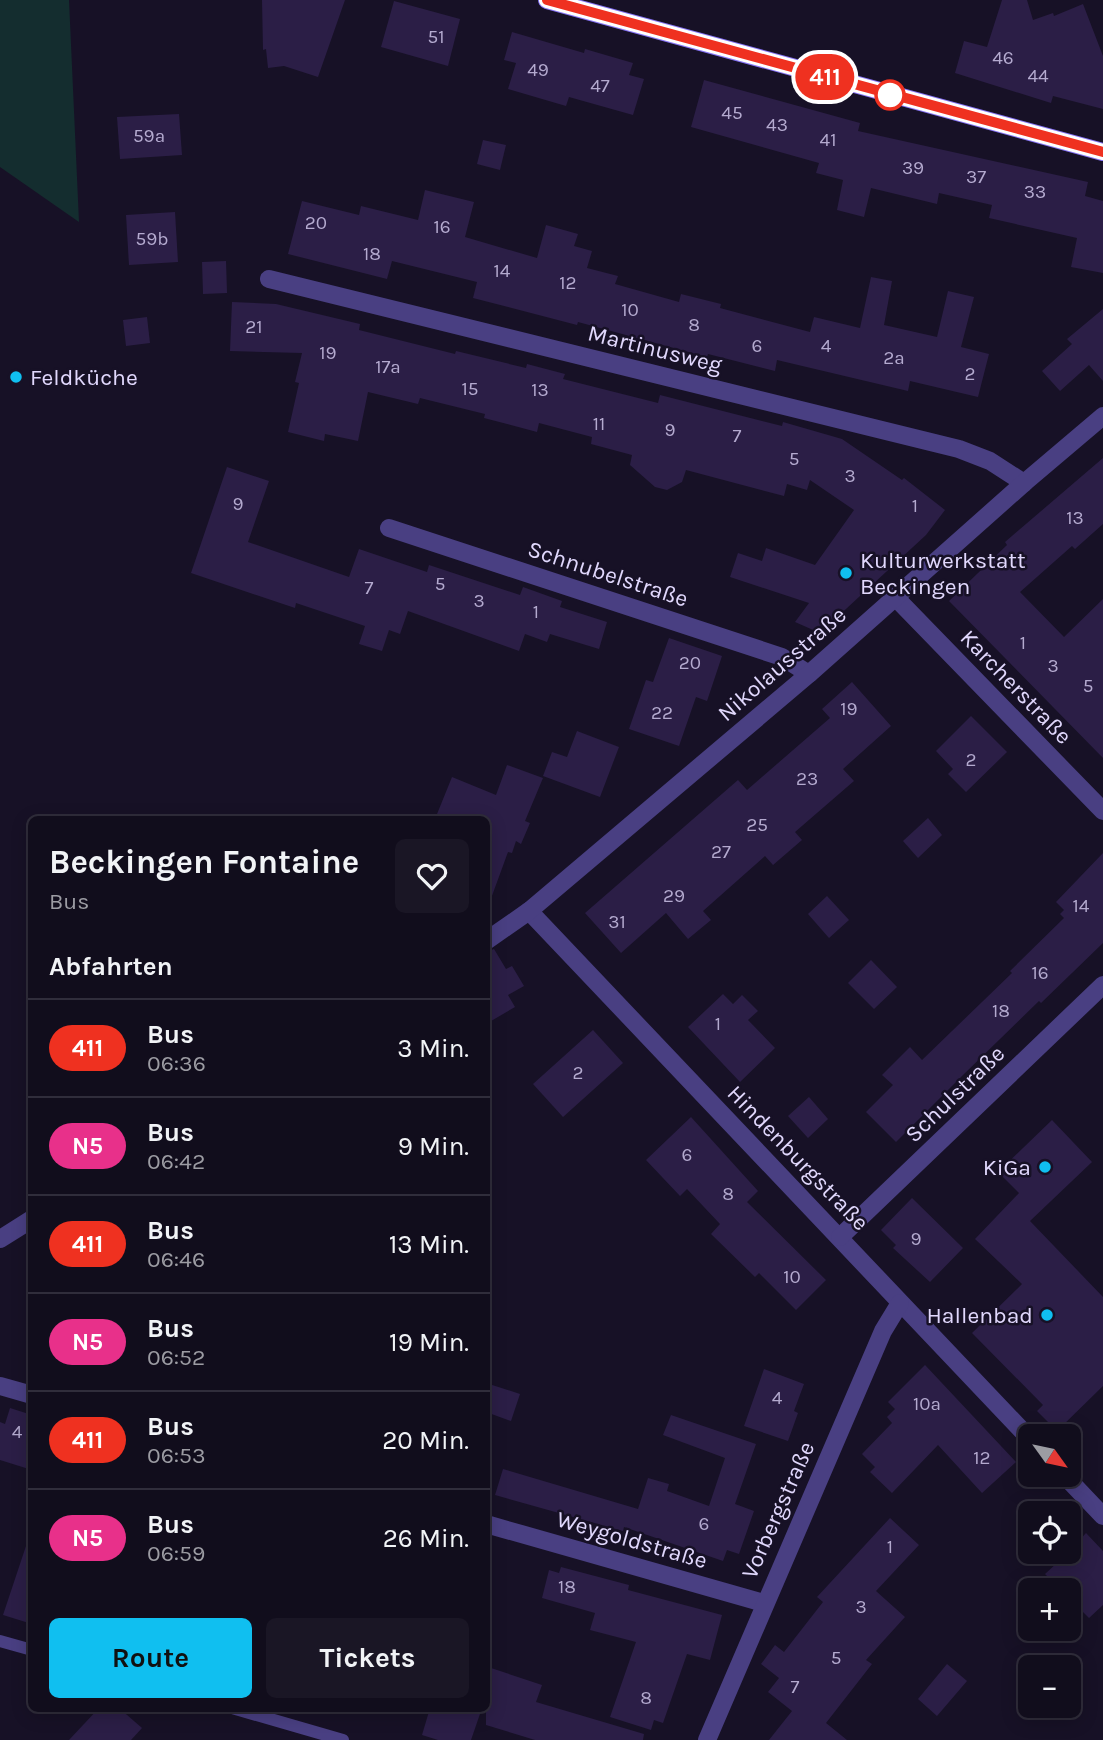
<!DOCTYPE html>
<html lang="de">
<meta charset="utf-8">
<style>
:root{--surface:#110d1c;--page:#1a1625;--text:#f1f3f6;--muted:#9c9ca3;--line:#302d3b;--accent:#10bff0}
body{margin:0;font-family:Karla,sans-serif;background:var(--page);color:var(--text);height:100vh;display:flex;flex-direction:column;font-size:26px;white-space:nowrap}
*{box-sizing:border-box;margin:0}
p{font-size:23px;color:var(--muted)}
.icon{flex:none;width:38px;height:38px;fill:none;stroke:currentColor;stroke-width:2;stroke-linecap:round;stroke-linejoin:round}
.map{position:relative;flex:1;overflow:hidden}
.panel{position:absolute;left:28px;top:816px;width:462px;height:896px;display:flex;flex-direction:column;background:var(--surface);border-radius:10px;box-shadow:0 4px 18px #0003,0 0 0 2px var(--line)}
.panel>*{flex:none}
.badge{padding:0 14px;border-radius:23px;font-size:24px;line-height:46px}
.needle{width:46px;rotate:123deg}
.controls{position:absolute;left:1018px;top:1424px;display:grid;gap:14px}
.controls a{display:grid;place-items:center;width:63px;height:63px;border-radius:10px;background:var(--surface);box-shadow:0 4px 18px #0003,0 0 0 2px var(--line);font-size:35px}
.map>.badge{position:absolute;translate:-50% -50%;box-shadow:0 0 0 4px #fff}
h2{padding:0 21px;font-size:26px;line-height:63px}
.round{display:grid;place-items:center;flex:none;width:74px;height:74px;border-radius:10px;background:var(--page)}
.head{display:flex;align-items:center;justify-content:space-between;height:119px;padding:0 21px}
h1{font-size:33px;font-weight:700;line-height:52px}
.primary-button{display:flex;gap:14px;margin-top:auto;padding:14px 21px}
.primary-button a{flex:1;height:80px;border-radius:10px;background:var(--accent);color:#111;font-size:28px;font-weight:700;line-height:80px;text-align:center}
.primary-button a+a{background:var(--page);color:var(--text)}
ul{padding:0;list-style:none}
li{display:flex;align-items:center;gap:21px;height:98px;padding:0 21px;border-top:2px solid var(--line)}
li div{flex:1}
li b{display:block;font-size:26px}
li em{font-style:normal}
li .badge{min-width:77px;font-weight:700;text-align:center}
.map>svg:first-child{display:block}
</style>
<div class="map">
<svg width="1103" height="1740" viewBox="0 0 1103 1740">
<rect width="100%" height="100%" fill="#171126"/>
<polygon fill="#142d2f" points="0,0 69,0 79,222 0,167"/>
<g fill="#2b1e46">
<polygon points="262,0 345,0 318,77 284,66 268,68 266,49 263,50"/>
<polygon points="1002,0 1027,0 1033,20 1053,13 1054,16 1083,4 1103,56 1103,109 1053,96 1051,103 955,73 964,41 987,47"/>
<polygon points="394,1 460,19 448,66 381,47"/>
<polygon points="512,32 584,53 585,49 633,63 629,75 644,79 633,115 569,97 566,106 508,89 516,63 504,60"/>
<polygon points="704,80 860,123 858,131 1088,182 1085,196 1103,201 1103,273 1071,267 1077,238 989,218 992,205 939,193 937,204 871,188 864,217 837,210 843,180 816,173 819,163 691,127"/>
<polygon points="179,114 182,155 120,159 117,117"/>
<polygon points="483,140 506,145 500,170 477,164"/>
<polygon points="425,190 474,202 465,237 537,258 546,225 578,234 574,246 592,251 587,268 618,276 615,284 679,302 681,294 721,304 720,308 810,332 814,317 860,328 871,277 892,281 884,325 937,337 948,291 974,297 961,347 989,354 978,397 910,381 908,391 777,360 775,371 708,354 707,357 578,322 577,325 473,298 477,282 392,261 387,279 288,254 302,201 359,215 361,206 418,220"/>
<polygon points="175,212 178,262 129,265 126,215"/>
<polygon points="226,261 227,293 203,294 202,262"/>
<polygon points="232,302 276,304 360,324 359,330 455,354 456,351 526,368 527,364 565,374 563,379 658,403 660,395 782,426 783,422 842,439 902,480 904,478 945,510 926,535 820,633 795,622 809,603 730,577 738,553 762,561 766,548 815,565 854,510 810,480 807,490 787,484 784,496 686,470 682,482 667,490 655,487 630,465 632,455 591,444 592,437 539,423 537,432 484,418 485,414 420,398 418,404 368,392 358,441 325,434 324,441 288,432 299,383 295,382 302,353 230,351"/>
<polygon points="1103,309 1103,381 1089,365 1060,391 1042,371 1072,344 1067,339"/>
<polygon points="147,317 150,343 126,346 123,320"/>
<polygon points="1103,458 1103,524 1075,549 1072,546 1020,592 1064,637 1103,599 1103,758 949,601 1007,545 1005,542"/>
<polygon points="227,467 269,481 248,542 349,577 359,549 427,572 429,565 520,595 523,587 562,601 560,607 607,622 599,649 550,634 547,642 525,634 519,651 408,611 400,634 389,630 382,651 359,644 365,626 296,603 295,608 191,573"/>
<polygon points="669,638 722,656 707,701 696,697 679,746 629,729 646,680 653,682"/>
<polygon points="852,682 891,726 843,769 854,781 795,832 802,840 773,865 765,856 703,911 711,920 688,939 666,913 621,953 585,913 738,780 747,790 830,718 822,709"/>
<polygon points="971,716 1007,752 966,792 948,774 953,769 936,751"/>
<polygon points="577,731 619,747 600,797 543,776 552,752 567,757"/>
<polygon points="507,765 543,778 525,821 530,823 521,844 516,841 512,853 508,852 489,904 486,904 486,819 435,819 452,777 496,795"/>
<polygon points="928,818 942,835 918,858 903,841"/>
<polygon points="1103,853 1103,943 1041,1003 1039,1001 963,1075 896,1142 866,1112 893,1085 882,1075 910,1047 922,1060 1012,973 1010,971 1064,918 1060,914 1064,910 1056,902"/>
<polygon points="827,896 849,920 829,938 808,914"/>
<polygon points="494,949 506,969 512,966 524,986 508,995 515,1007 486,1024 486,952"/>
<polygon points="871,960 897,987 874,1009 848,983"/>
<polygon points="723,994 733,1004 742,995 758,1011 748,1020 775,1048 740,1082 688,1027"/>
<polygon points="593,1030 623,1063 563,1117 533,1084"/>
<polygon points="809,1097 828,1119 808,1138 788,1116"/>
<polygon points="691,1117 758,1191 747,1202 826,1280 796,1310 759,1273 755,1277 711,1234 720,1224 687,1189 680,1196 646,1160"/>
<polygon points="1052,1120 1092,1162 1030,1221 1103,1297 1103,1386 1057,1431 1037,1411 1043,1405 972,1333 1022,1284 975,1239 1019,1193 998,1172"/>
<polygon points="912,1198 963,1248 930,1282 893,1248 896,1245 881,1230"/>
<polygon points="925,1365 1016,1462 982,1493 938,1445 892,1493 870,1472 875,1467 862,1454 892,1423 887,1417 895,1409 888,1402"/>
<polygon points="764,1369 804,1384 794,1411 798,1413 788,1441 744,1426"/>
<polygon points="486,1383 520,1394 511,1421 486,1412"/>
<polygon points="10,1408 32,1415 32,1470 0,1460 0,1422 5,1424"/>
<polygon points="671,1415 756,1444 735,1504 754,1511 739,1554 727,1550 723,1561 624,1527 623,1531 495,1495 503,1469 638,1509 648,1478 669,1484 667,1491 709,1506 725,1458 663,1435"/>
<polygon points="890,1518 919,1545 876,1591 905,1617 866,1660 872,1664 826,1723 847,1740 769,1740 792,1711 768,1692 779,1678 761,1664 775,1645 784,1652 823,1602 817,1597"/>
<polygon points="1086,1533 1103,1551 1103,1605 1089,1618 1069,1598 1069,1591 1062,1591 1045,1574 1069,1552"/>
<polygon points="27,1543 32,1543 32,1624 3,1615"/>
<polygon points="561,1567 629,1585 628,1590 722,1615 710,1660 687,1654 663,1723 654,1720 651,1730 610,1717 636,1642 590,1630 595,1613 542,1598 549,1570 559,1573"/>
<polygon points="947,1664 967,1681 937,1716 918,1699"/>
<polygon points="491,1668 542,1685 536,1702 644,1734 643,1740 535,1740 486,1725 486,1680"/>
<polygon points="99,1708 119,1708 142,1728 131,1740 69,1740"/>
<polygon points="430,1708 482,1708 471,1740 438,1740 422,1735"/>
</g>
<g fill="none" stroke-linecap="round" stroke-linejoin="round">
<g stroke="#493f82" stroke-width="12">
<polyline points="0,1641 32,1650"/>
<polyline points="232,1708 343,1740"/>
</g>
<g stroke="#493f82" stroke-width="18">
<polyline points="269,279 959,449 990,461 1024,483"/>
<polyline points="389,528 782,657 809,674"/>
<polyline points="895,597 1103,811"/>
<polyline points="529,911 1031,1440"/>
<polyline points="486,941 529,911 809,674 1024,483 1103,416"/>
<polyline points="840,1237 1103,985"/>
<polyline points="0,1239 32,1219"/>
<polyline points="0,1386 32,1395"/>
<polyline points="1064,1475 1103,1516"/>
<polyline points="486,1524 764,1603"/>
<polyline points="707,1740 883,1331 900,1303"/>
</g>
<polyline stroke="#8875f6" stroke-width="18" points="547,0 1103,152"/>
</g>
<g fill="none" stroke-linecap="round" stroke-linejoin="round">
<defs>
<polyline id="line" points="547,0 1103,152"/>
</defs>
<use href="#line" stroke="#fff" stroke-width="16"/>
<use href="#line" stroke="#ef3120" stroke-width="10"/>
</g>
<circle fill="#fff" stroke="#ef3120" stroke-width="3.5" cx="890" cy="95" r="14"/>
<g fill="#10bff0" stroke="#171126" stroke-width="2.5">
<circle cx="16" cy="377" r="7"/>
<circle cx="846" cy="573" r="7"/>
<circle cx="1045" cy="1167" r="7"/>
<circle cx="1047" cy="1315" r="7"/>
</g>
<g text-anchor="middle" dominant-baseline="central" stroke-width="5" stroke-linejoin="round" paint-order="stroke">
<g font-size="19" fill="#b4aacf">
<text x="436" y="37">51</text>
<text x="1003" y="58">46</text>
<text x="538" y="70">49</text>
<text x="1038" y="76">44</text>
<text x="600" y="86">47</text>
<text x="732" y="113">45</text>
<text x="777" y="125">43</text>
<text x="149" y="136">59a</text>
<text x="828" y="140">41</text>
<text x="913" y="168">39</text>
<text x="976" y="177">37</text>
<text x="1035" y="192">33</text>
<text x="316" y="223">20</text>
<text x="442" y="227">16</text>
<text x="152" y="239">59b</text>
<text x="372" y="254">18</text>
<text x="502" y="271">14</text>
<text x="568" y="283">12</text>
<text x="630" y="310">10</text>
<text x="694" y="325">8</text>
<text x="254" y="327">21</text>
<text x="757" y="346">6</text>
<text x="826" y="346">4</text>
<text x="328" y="353">19</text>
<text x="894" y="358">2a</text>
<text x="388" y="367">17a</text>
<text x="970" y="374">2</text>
<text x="470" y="389">15</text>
<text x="540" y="390">13</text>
<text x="599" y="424">11</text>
<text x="670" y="430">9</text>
<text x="737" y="436">7</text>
<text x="794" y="459">5</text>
<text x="850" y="476">3</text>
<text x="238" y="504">9</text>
<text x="915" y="506">1</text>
<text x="1075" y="518">13</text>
<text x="440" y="584">5</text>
<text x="369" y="588">7</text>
<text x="479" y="601">3</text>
<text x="536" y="612">1</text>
<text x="1023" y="643">1</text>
<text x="690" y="663">20</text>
<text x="1053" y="666">3</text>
<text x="1088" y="686">5</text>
<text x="849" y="709">19</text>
<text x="662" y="713">22</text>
<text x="971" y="760">2</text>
<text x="807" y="779">23</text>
<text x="757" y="825">25</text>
<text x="721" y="852">27</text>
<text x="674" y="896">29</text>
<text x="1081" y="906">14</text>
<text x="617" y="922">31</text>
<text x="1040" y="973">16</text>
<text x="1001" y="1011">18</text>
<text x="718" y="1024">1</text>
<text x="578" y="1073">2</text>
<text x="687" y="1155">6</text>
<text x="728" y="1194">8</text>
<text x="916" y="1239">9</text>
<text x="792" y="1277">10</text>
<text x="777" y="1398">4</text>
<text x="927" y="1404">10a</text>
<text x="17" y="1432">4</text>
<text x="982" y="1458">12</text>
<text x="704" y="1524">6</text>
<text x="890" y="1547">1</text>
<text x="567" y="1587">18</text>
<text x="861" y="1607">3</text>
<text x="836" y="1658">5</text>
<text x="795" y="1687">7</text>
<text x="646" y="1698">8</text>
</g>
<g font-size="23" fill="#e1d8fd" stroke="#171126">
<text transform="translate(655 349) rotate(14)">Martinusweg</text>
<text transform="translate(608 574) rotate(18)">Schnubelstraße</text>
<text transform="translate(782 664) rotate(-41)">Nikolausstraße</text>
<text transform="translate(1016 687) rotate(46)">Karcherstraße</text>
<text transform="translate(955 1094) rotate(-44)">Schulstraße</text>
<text transform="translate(798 1158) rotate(46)">Hindenburgstraße</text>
<text transform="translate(778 1510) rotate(-66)">Vorbergstraße</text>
<text transform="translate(632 1540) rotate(16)">Weygoldstraße</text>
</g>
<g font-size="23" fill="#e1d8fd" stroke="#171126" text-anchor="start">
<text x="30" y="377">Feldküche</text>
<text x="860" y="560">Kulturwerkstatt<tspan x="860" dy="26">Beckingen</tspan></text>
<text x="1031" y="1167" text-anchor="end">KiGa</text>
<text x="1033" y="1315" text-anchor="end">Hallenbad</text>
</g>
</g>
</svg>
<div class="controls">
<a><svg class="needle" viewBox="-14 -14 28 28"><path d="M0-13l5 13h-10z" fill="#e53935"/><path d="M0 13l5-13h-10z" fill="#9c9ca3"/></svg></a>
<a><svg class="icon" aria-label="locate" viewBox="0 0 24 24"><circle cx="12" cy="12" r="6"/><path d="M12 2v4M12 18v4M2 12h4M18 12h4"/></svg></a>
<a>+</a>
<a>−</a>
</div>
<b class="badge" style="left:825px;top:77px;background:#ef3120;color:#fff">411</b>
<section class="panel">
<div class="head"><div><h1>Beckingen Fontaine</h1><p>Bus</p></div><a class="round"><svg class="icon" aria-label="heart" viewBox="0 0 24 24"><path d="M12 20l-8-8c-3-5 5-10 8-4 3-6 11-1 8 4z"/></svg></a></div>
<h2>Abfahrten</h2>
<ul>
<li><span class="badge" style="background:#ef3120;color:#fff">411</span><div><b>Bus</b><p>06:36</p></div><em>3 Min.</em></li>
<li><span class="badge" style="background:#e8308a;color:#fff">N5</span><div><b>Bus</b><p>06:42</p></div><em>9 Min.</em></li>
<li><span class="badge" style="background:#ef3120;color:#fff">411</span><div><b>Bus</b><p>06:46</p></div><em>13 Min.</em></li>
<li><span class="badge" style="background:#e8308a;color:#fff">N5</span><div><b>Bus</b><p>06:52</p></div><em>19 Min.</em></li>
<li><span class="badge" style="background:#ef3120;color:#fff">411</span><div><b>Bus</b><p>06:53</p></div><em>20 Min.</em></li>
<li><span class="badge" style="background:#e8308a;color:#fff">N5</span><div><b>Bus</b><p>06:59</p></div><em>26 Min.</em></li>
</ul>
<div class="primary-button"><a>Route</a><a>Tickets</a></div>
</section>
</div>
